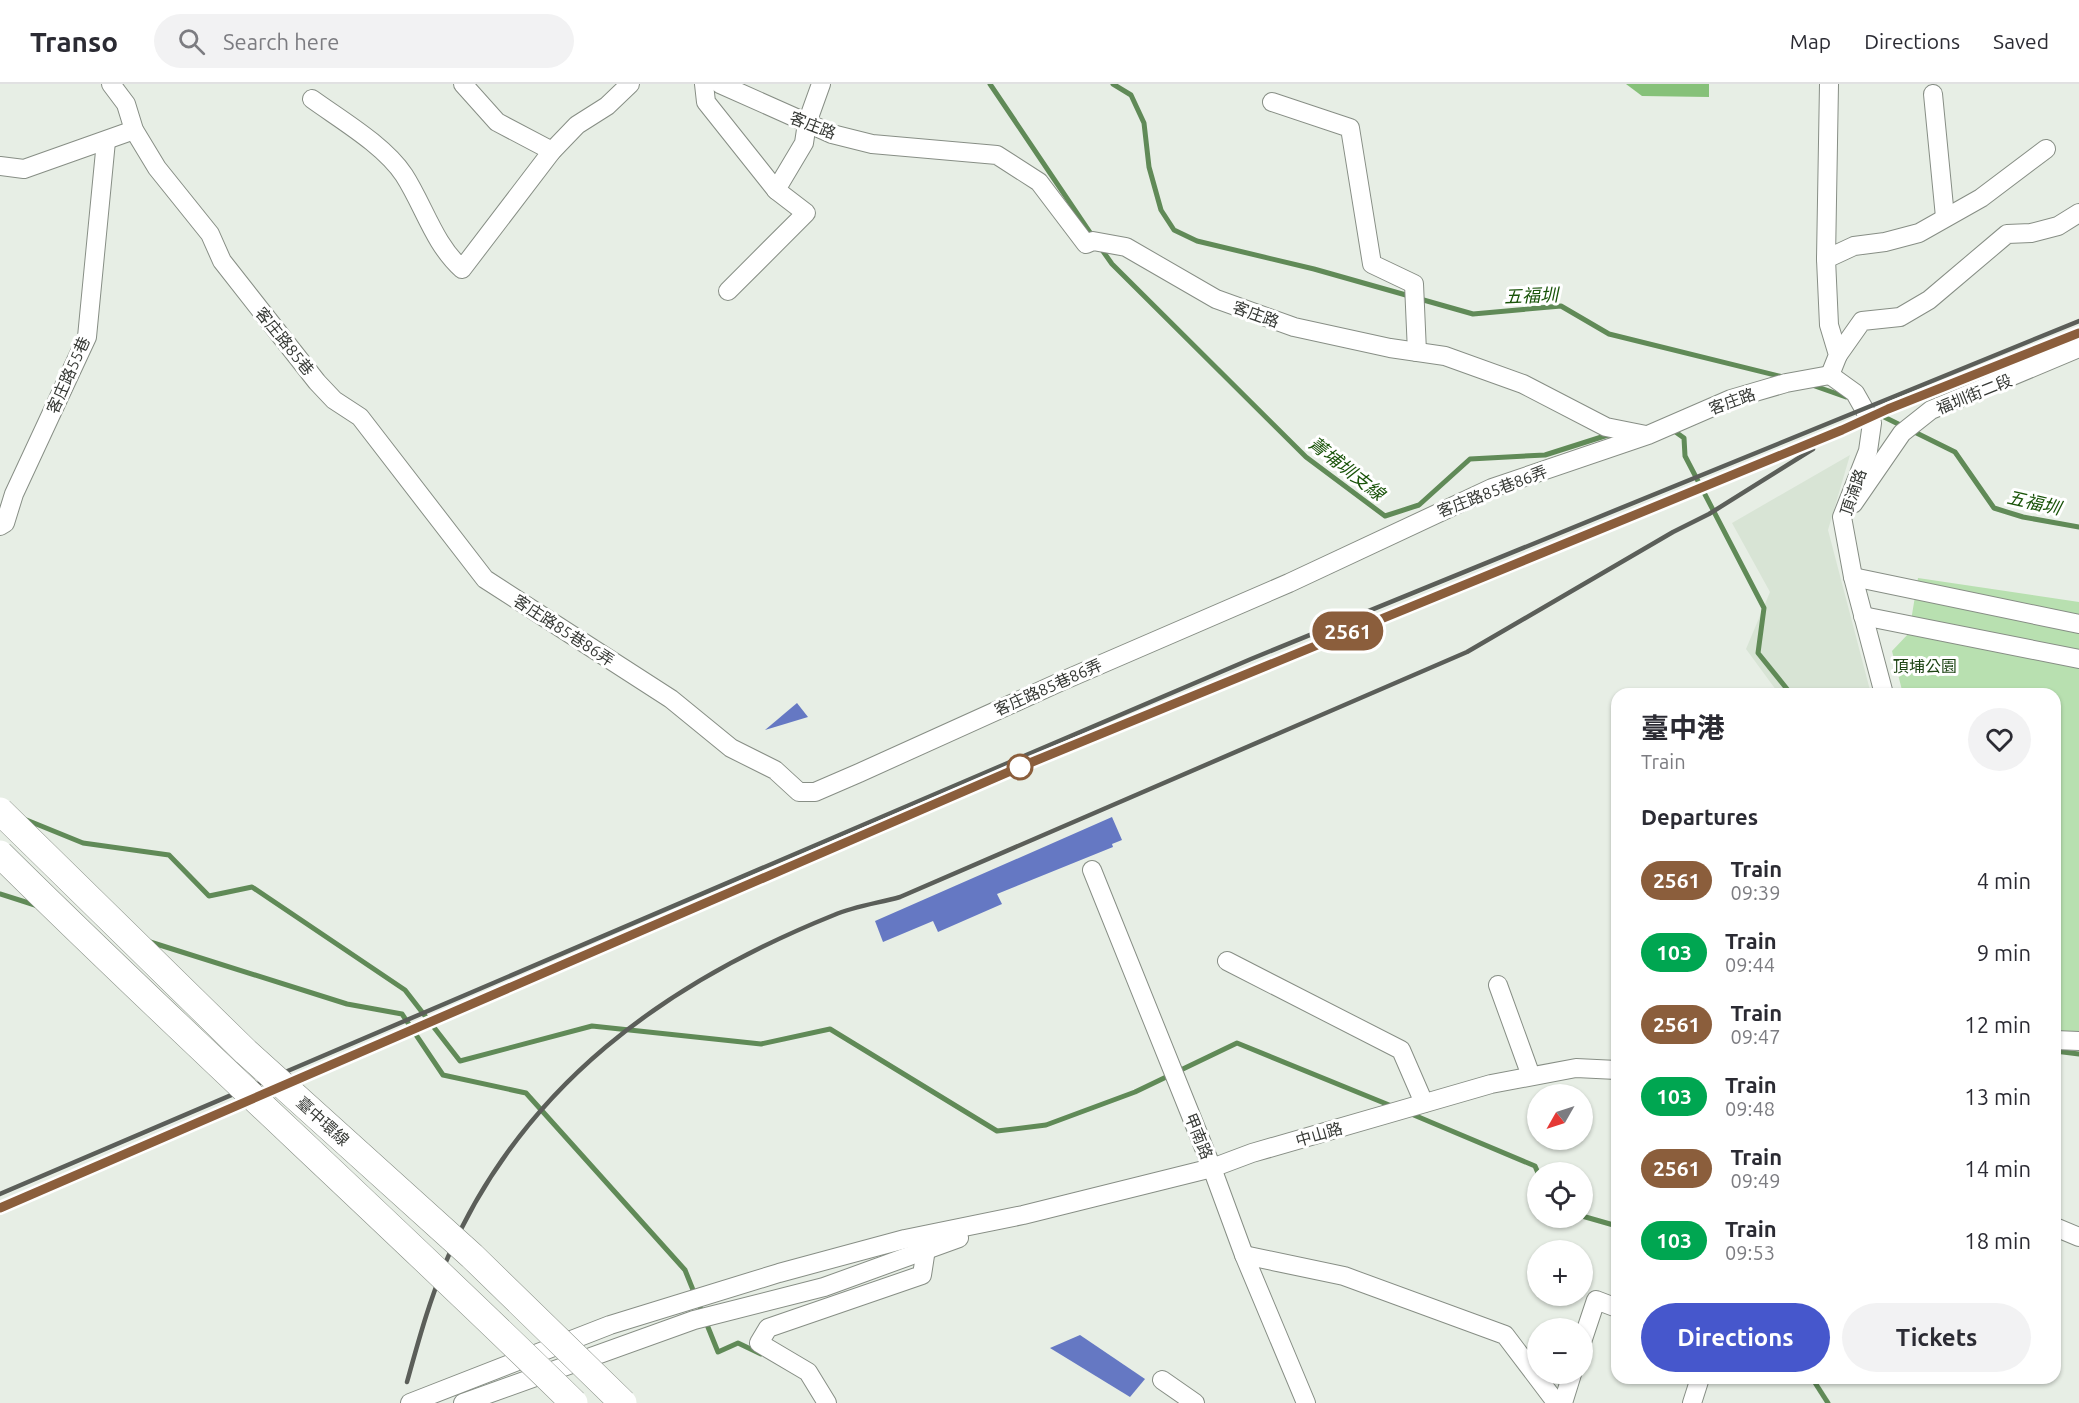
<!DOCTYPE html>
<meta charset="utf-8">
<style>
:root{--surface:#fff;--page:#f2f2f3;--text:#2b2b33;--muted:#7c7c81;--line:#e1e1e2;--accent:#4657cc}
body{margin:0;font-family:Ubuntu,"Noto Sans TC",sans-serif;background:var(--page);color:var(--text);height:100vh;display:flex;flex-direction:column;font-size:22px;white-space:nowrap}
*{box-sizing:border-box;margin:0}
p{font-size:20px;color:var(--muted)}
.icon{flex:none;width:33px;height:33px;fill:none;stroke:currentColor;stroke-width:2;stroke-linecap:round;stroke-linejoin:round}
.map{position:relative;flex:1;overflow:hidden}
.details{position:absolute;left:1611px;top:604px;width:450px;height:696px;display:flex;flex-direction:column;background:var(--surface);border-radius:18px;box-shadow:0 2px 4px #0004}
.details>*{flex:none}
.badge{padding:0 12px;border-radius:20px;font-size:21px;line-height:39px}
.needle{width:39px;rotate:231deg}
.fabs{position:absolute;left:1527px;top:1000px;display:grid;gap:12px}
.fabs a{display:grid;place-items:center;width:66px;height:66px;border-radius:50%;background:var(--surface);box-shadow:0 2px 4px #0004;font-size:30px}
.map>.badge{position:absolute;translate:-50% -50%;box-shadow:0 0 0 3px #fff}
h2{padding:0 30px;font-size:22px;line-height:54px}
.round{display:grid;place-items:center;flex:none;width:63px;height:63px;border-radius:32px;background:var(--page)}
.head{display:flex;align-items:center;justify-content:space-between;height:102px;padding:0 30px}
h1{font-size:28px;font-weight:700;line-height:45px}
.button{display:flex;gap:12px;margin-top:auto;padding:12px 30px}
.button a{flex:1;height:69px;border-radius:36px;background:var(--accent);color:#fff;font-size:24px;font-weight:700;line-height:69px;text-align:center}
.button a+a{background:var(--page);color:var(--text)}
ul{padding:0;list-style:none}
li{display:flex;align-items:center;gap:18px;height:72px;padding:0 30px}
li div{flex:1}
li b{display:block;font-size:22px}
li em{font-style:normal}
li .badge{min-width:66px;font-weight:700;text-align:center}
header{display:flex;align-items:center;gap:36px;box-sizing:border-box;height:84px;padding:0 30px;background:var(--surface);border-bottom:2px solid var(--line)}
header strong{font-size:28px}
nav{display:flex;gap:33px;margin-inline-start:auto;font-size:21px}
.search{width:420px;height:54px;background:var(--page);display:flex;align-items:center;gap:15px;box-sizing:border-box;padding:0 21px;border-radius:33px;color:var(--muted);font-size:22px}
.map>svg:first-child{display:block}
</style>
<header>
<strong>Transo</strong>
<div class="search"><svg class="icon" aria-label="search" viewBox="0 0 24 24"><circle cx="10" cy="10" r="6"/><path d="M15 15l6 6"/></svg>Search here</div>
<nav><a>Map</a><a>Directions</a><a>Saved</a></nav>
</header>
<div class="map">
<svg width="2079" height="1319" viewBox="0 0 2079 1319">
<rect width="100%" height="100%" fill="#e7eee5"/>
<polygon fill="#d8e4d5" points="1850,371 1828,446 1871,610 1779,610 1746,565 1770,508 1732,439"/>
<polygon fill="#b8e0b0" points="1918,494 2079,518 2079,951 2055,948 2055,610 1903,610 1892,567 1909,549"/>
<polygon fill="#86c179" points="1626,0 1709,0 1709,13 1642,12"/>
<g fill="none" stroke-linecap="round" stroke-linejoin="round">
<g stroke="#608a57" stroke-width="5">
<polyline points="990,0 1093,153"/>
<polyline points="1113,0 1131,11 1144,39 1149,83 1161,126 1174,146 1197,157 1314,185 1473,230 1561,222 1609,250 1783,293"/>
<polyline points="1100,163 1112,180 1306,373 1385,432 1419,421 1470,375 1545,371 1611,350"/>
<polyline points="1812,301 1846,313"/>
<polyline points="1872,327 1955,368 1994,424 2023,433 2079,443"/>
<polyline points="1670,344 1684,354 1685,372 1764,524 1758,569 1791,610"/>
<polyline points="24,735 83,759 169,771 209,812 252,803 405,906 460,977 592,942 761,960 830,945 997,1047 1046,1041 1135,1008 1237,959 1394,1023"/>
<polyline points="0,810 38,822"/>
<polyline points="147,857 347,920 402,930 443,991 526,1009 685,1186 718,1268 738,1259 761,1270"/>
<polyline points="2055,967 2079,970"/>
<polyline points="1409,1029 1535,1082 1538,1089"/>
<polyline points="1582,1132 1617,1142"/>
<polyline points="1812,1294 1828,1319"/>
</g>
</g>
<g fill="#6578c3">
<polygon points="797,619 808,633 765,646"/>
<polygon points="1112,733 1122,756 1112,760 1113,763 997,810 1002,820 938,848 933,837 883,858 875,837"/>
<polygon points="1080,1251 1145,1295 1130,1313 1050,1264"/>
</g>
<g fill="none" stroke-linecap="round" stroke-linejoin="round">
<defs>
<g id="minor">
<polyline points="111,0 126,20 134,46 157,84 210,150 222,177 317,298 334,316 360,333 485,495 671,615 731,664 775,686 799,708 815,708 859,689 1060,598 1289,499 1492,404 1648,351 1731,315 1786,299 1830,291"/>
<polyline points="463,0 497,38 552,67"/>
<polyline points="704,0 706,18 776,106"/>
<polyline points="720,0 832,50 872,60 997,71 1039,98 1086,160 1093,157 1126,163 1216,215 1294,243 1390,264 1445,272 1523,300 1606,343 1646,351"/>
<polyline points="1933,10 1945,133"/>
<path d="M312,15C341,36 384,61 404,91C424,122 434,160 462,185L552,67L577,41L607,22L630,0"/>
<polyline points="1272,18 1350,44 1372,180 1414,200 1417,268"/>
<polyline points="0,82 24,85 134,46"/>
<polyline points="1826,175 1829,0"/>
<polyline points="728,207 806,129 776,106 804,59 807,39 821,0"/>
<polyline points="1838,271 1862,237 1900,233 1929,216 2007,150 2031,149 2058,142 2079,129"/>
<polyline points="1830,291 1838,271 1829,241 1826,175 1854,162 1885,158 1919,149 1981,114 2046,65"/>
<polyline points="1830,291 1855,309 1872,339 1868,367 1842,433 1853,493 1884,610"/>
<polyline points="1853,420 1902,349 1931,326 2079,264"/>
<polyline points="0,442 5,439 14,410 87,253 106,57"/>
<polyline points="1853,493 2079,540"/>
<polyline points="1863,532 2079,575"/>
<polyline points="1092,786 1212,1084 1244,1171 1306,1319"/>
<polyline points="1227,877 1401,966 1424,1019"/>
<polyline points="1498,901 1531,992"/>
<polyline points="2055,956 2079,957"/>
<polyline points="2055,1143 2079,1153"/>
<polyline points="1244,1171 1344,1192 1505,1251 1552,1313 1561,1319"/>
<polyline points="1582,1258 1596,1216 1617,1224"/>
<polyline points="1162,1296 1195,1319"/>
<polyline points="410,1319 610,1241 779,1189 905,1155 1023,1131 1212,1084 1252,1069 1491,1000 1576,984 1617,986"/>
<polyline points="463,1319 694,1236 824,1203 959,1154"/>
<polyline points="827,1319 808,1288 759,1259 768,1244 922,1191 926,1165"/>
<polyline points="1563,1319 1572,1290"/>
<polyline points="1692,1319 1700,1294"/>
</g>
</defs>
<use href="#minor" stroke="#878e85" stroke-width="20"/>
<use href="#minor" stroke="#fff" stroke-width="18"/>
<g stroke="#5b5e59" stroke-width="4.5">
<polyline points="0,1110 1251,575 2079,237"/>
<polyline points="0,1124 1020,683 1842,346 1888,325 2079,249"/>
<path d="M407,1298C419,1255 430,1214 448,1173C523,1001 665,899 834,831C855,822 879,819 900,813L1467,568L1673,448L1709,430L1813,365"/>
</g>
<defs>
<g id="highway-bridge">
<polyline points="0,727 246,968 472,1172 623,1319"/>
<path d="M0,770C188,956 385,1134 574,1319"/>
</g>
</defs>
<use href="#highway-bridge" stroke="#878e85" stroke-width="28" stroke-linecap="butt"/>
<use href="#highway-bridge" stroke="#fff" stroke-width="27"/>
</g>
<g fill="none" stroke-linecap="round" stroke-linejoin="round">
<defs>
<polyline id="line" points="0,1124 1020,683 1842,346 1888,325 2079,249"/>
</defs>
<use href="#line" stroke="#fff" stroke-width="14"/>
<use href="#line" stroke="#8b5e3c" stroke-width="9"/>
</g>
<circle fill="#fff" stroke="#8b5e3c" stroke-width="3" cx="1020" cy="683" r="12"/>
<g text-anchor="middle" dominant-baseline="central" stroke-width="6" stroke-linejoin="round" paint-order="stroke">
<g font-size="16" fill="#363935" stroke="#fff">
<text transform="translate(813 41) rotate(21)">客庄路</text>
<text transform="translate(1256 230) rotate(20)">客庄路</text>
<text transform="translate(285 257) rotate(51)">客庄路85巷</text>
<text transform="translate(68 291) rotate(-66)">客庄路55巷</text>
<text transform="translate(1974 310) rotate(-22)">福圳街二段</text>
<text transform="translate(1732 317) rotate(-20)">客庄路</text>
<text transform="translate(1492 407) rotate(-21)">客庄路85巷86弄</text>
<text transform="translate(1853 408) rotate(-71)">頂湳路</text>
<text transform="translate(564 546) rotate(33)">客庄路85巷86弄</text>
<text transform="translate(1048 603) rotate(-24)">客庄路85巷86弄</text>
<text transform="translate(323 1037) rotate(42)">臺中環線</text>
<text transform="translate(1319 1050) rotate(-16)">中山路</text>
<text transform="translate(1199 1052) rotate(68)">甲南路</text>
</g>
<g font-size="16" fill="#1e4515" stroke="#fff">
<text x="1925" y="582">頂埔公園</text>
</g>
<g font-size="18" font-style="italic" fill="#1a540a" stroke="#fff">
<text transform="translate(1531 211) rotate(-2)">五福圳</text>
<text transform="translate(1347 384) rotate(38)">菁埔圳支線</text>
<text transform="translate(2034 418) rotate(13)">五福圳</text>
</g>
</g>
</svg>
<div class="fabs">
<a><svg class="needle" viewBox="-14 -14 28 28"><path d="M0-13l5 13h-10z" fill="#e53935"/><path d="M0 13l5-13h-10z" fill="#7c7c81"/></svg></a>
<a><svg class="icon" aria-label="locate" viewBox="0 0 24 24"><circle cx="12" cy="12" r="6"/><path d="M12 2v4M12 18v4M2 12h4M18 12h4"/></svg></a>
<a>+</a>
<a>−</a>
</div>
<b class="badge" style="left:1348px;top:547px;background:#8b5e3c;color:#fff">2561</b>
<section class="details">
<div class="head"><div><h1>臺中港</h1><p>Train</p></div><a class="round"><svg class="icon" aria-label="heart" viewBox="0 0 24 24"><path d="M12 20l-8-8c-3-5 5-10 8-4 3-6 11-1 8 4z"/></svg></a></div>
<h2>Departures</h2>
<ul>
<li><span class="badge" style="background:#8b5e3c;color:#fff">2561</span><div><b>Train</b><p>09:39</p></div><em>4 min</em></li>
<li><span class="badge" style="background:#00a651;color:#fff">103</span><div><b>Train</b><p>09:44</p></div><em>9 min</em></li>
<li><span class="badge" style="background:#8b5e3c;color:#fff">2561</span><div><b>Train</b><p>09:47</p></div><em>12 min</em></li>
<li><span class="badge" style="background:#00a651;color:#fff">103</span><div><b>Train</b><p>09:48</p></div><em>13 min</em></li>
<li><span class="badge" style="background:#8b5e3c;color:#fff">2561</span><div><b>Train</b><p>09:49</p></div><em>14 min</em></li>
<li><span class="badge" style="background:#00a651;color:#fff">103</span><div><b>Train</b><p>09:53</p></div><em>18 min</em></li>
</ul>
<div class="button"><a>Directions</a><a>Tickets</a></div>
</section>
</div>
